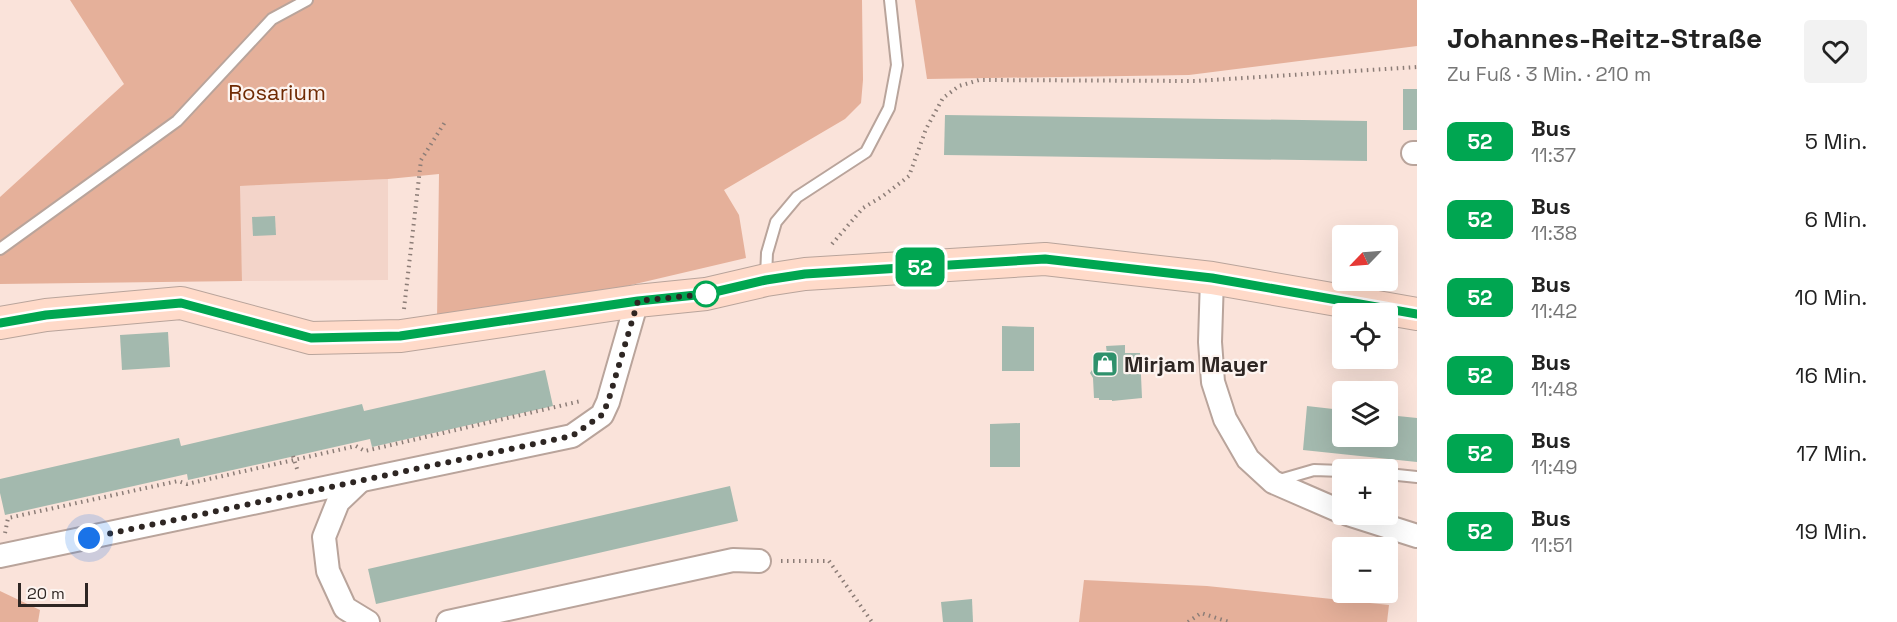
<!DOCTYPE html>
<html lang="de">
<meta charset="utf-8">
<style>
:root{--surface:#fff;--page:#f2f2f2;--text:#222;--muted:#767676}
body{margin:0;font-family:"Space Grotesk",sans-serif;background:var(--page);color:var(--text);height:100vh;display:flex;flex-direction:column;font-size:22px;white-space:nowrap}
*{box-sizing:border-box;margin:0}
p{font-size:20px;color:var(--muted)}
.icon{flex:none;width:33px;height:33px;fill:none;stroke:currentColor;stroke-width:2;stroke-linecap:round;stroke-linejoin:round}
.map{position:relative;flex:1;overflow:hidden}
.panel{display:flex;flex-direction:column;background:var(--surface);width:480px}
.panel>*{flex:none}
.badge{padding:0 12px;border-radius:9px;font-size:21px;line-height:39px}
.needle{width:39px;rotate:245deg}
.buttons{position:absolute;left:1332px;top:225px;display:grid;gap:12px}
.buttons a{display:grid;place-items:center;width:66px;height:66px;border-radius:6px;background:var(--surface);box-shadow:0 6px 24px #0002;font-size:30px}
.scale{position:absolute;left:18px;bottom:15px;width:70px;box-sizing:border-box;padding-left:6px;border:3px solid #2e2623;border-top:0;font-size:16px;line-height:21px;white-space:nowrap;color:#2e2623;-webkit-text-stroke:4px #fdf4f0;paint-order:stroke}
.you{position:absolute;width:30px;height:30px;margin:-15px;border:4px solid #fff;border-radius:50%;background:#1a73e8;box-shadow:0 0 0 9px #1a73e833}
.map>.badge{position:absolute;translate:-50% -50%;box-shadow:0 0 0 3px #fff}
.round{display:grid;place-items:center;flex:none;width:63px;height:63px;border-radius:6px;background:var(--page)}
.head{display:flex;align-items:center;justify-content:space-between;height:102px;padding:0 30px}
h1{font-size:28px;font-weight:800;line-height:45px}
ul{padding:0;list-style:none}
li{display:flex;align-items:center;gap:18px;height:78px;padding:0 30px}
li div{flex:1}
li b{display:block;font-size:22px}
li em{font-style:normal}
li .badge{min-width:66px;font-weight:700;text-align:center}
main{display:flex;flex:1;min-height:0}
.map>svg:first-child{display:block}
</style>
<main>
<div class="map">
<svg width="1417" height="622" viewBox="0 0 1417 622">
<rect width="100%" height="100%" fill="#fae3da"/>
<polygon fill="#f3d4c9" points="388,179 388,280 242,281 239,186"/>
<g fill="#e5b09a">
<polygon points="70,0 862,0 863,80 861,103 845,119 724,190 739,215 746,258 550,304 437,320 439,174 388,179 240,186 242,281 0,284 0,197 124,84"/>
<polygon points="915,0 1417,0 1417,46 1189,75 927,79"/>
<polygon points="1084,580 1207,586 1389,605 1387,622 1079,622"/>
<polygon points="0,591 40,610 38,622 0,622"/>
</g>
<g fill="#a3b9ae">
<rect x="1403" y="89" width="14" height="41"/>
<polygon points="945,115 1367,121 1367,161 944,155"/>
<polygon points="275,216 276,235 253,236 252,217"/>
<polygon points="1002,326 1034,327 1034,371 1002,371"/>
<polygon points="168,332 170,367 122,370 120,335"/>
<polygon points="1125,345 1125,353 1140,353 1142,398 1112,401 1112,400 1099,400 1099,398 1094,398 1093,378 1090,373 1094,367 1098,368 1097,355 1107,354 1106,346"/>
<polygon points="545,370 553,406 372,447 370,439 188,480 187,474 5,515 0,493 0,479 179,438 181,446 362,404 364,411"/>
<polygon points="1307,406 1342,410 1342,436 1388,436 1388,415 1417,418 1417,462 1303,450"/>
<polygon points="1020,423 1020,467 990,467 990,424"/>
<polygon points="730,486 738,521 376,604 368,569"/>
<polygon points="972,599 973,622 943,622 941,602"/>
</g>
<g fill="none" stroke-linecap="round" stroke-linejoin="round">
<defs>
<g id="lane">
<polyline points="0,249 177,121 272,19 307,0"/>
<polyline points="766,277 767,253 776,222 797,197 866,152 889,108 897,65 890,0"/>
<polyline points="1388,474 1417,477"/>
<polyline points="1276,481 1314,470 1342,471"/>
</g>
<g id="street">
<polyline points="1413,153 1417,153"/>
<polyline points="1212,278 1210,342 1213,382 1225,419 1248,459 1273,482 1342,512"/>
<polyline points="360,481 338,502 324,537 328,571 345,608 368,622"/>
<polyline points="1348,514 1417,536"/>
<polyline points="0,556 572,436 602,415 608,402 637,301"/>
<polyline points="448,622 733,560 759,561"/>
</g>
<polyline id="secondary" points="0,323 46,315 181,303 311,338 401,336 637,301 706,294 766,280 805,274 1045,259 1212,278 1417,314"/>
</defs>
<use href="#lane" stroke="#b9a49b" stroke-width="14"/>
<use href="#street" stroke="#b9a49b" stroke-width="26"/>
<use href="#secondary" stroke="#b9a49b" stroke-width="34"/>
<g stroke="#8c7d77" stroke-width="4" stroke-dasharray="1.5 4.5" stroke-linecap="butt">
<polyline points="832,244 863,208 883,196 909,176 926,129 943,98 959,86 979,80 1196,81 1417,67"/>
<polyline points="404,309 421,160 445,122"/>
<polyline points="293,456 298,472"/>
<polyline points="5,533 8,518 178,481 187,484 356,446 365,451 581,401"/>
<polyline points="781,561 829,561 872,622"/>
<polyline points="1188,622 1201,613 1229,622"/>
</g>
<use href="#lane" stroke="#fff" stroke-width="10"/>
<use href="#street" stroke="#fff" stroke-width="22"/>
<use href="#secondary" stroke="#ffdac9" stroke-width="32"/>
</g>
<g fill="none" stroke-linecap="round" stroke-linejoin="round">
<defs>
<polyline id="line" points="0,323 46,315 181,303 311,338 400,336 638,301 706,294 766,280 805,274 1045,259 1212,278 1417,314"/>
</defs>
<use href="#line" stroke="#fff" stroke-width="14"/>
<use href="#line" stroke="#00a651" stroke-width="9"/>
<polyline stroke="#2e2623" stroke-width="6" stroke-dasharray="0 10.8" points="89,538 572,436 602,415 608,402 638,301 706,294"/>
</g>
<defs>
<symbol id="shop-square" viewBox="-11 -11 22 22"><rect x="-9" y="-9" width="18" height="18" rx="4" fill="#2f916c" stroke="#fdf4f0"/><path d="M-5-2.5h2.3a2.7 3.5 0 0 1 5.4 0H5L5.5 6h-11ZM-1.5-2.5h3a1.5 2.3 0 0 0-3 0Z" fill="#fff"/></symbol>
</defs>
<g fill-rule="evenodd">
<use href="#shop-square" x="1090" y="349" width="30" height="30"/>
</g>
<circle fill="#fff" stroke="#00a651" stroke-width="3" cx="706" cy="294" r="12"/>
<g text-anchor="middle" dominant-baseline="central" stroke-width="4.5" stroke-linejoin="round" paint-order="stroke">
<g font-size="22" fill="#6f2a03" stroke="#fdf4f0">
<text x="277" y="92">Rosarium</text>
</g>
<g font-size="22" font-weight="bold" fill="#2e2623" stroke="#fdf4f0" text-anchor="start">
<text x="1124" y="364">Mirjam Mayer</text>
</g>
</g>
</svg>
<div class="buttons">
<a><svg class="needle" viewBox="-14 -14 28 28"><path d="M0-13l5 13h-10z" fill="#e53935"/><path d="M0 13l5-13h-10z" fill="#767676"/></svg></a>
<a><svg class="icon" aria-label="locate" viewBox="0 0 24 24"><circle cx="12" cy="12" r="6"/><path d="M12 2v4M12 18v4M2 12h4M18 12h4"/></svg></a>
<a><svg class="icon" aria-label="layers" viewBox="0 0 24 24"><path d="M12 4l9 5-9 5-9-5zM3 14l9 5 9-5"/></svg></a>
<a>+</a>
<a>−</a>
</div>
<div class="scale">20 m</div>
<div class="you" style="left:89px;top:538px"></div>
<b class="badge" style="left:920px;top:267px;background:#00a651;color:#fff">52</b>
</div>
<section class="panel">
<div class="head"><div><h1>Johannes-Reitz-Straße</h1><p>Zu Fuß · 3 Min. · 210 m</p></div><a class="round"><svg class="icon" aria-label="heart" viewBox="0 0 24 24"><path d="M12 20l-8-8c-3-5 5-10 8-4 3-6 11-1 8 4z"/></svg></a></div>
<ul>
<li><span class="badge" style="background:#00a651;color:#fff">52</span><div><b>Bus</b><p>11:37</p></div><em>5 Min.</em></li>
<li><span class="badge" style="background:#00a651;color:#fff">52</span><div><b>Bus</b><p>11:38</p></div><em>6 Min.</em></li>
<li><span class="badge" style="background:#00a651;color:#fff">52</span><div><b>Bus</b><p>11:42</p></div><em>10 Min.</em></li>
<li><span class="badge" style="background:#00a651;color:#fff">52</span><div><b>Bus</b><p>11:48</p></div><em>16 Min.</em></li>
<li><span class="badge" style="background:#00a651;color:#fff">52</span><div><b>Bus</b><p>11:49</p></div><em>17 Min.</em></li>
<li><span class="badge" style="background:#00a651;color:#fff">52</span><div><b>Bus</b><p>11:51</p></div><em>19 Min.</em></li>
</ul>
</section>
</main>
